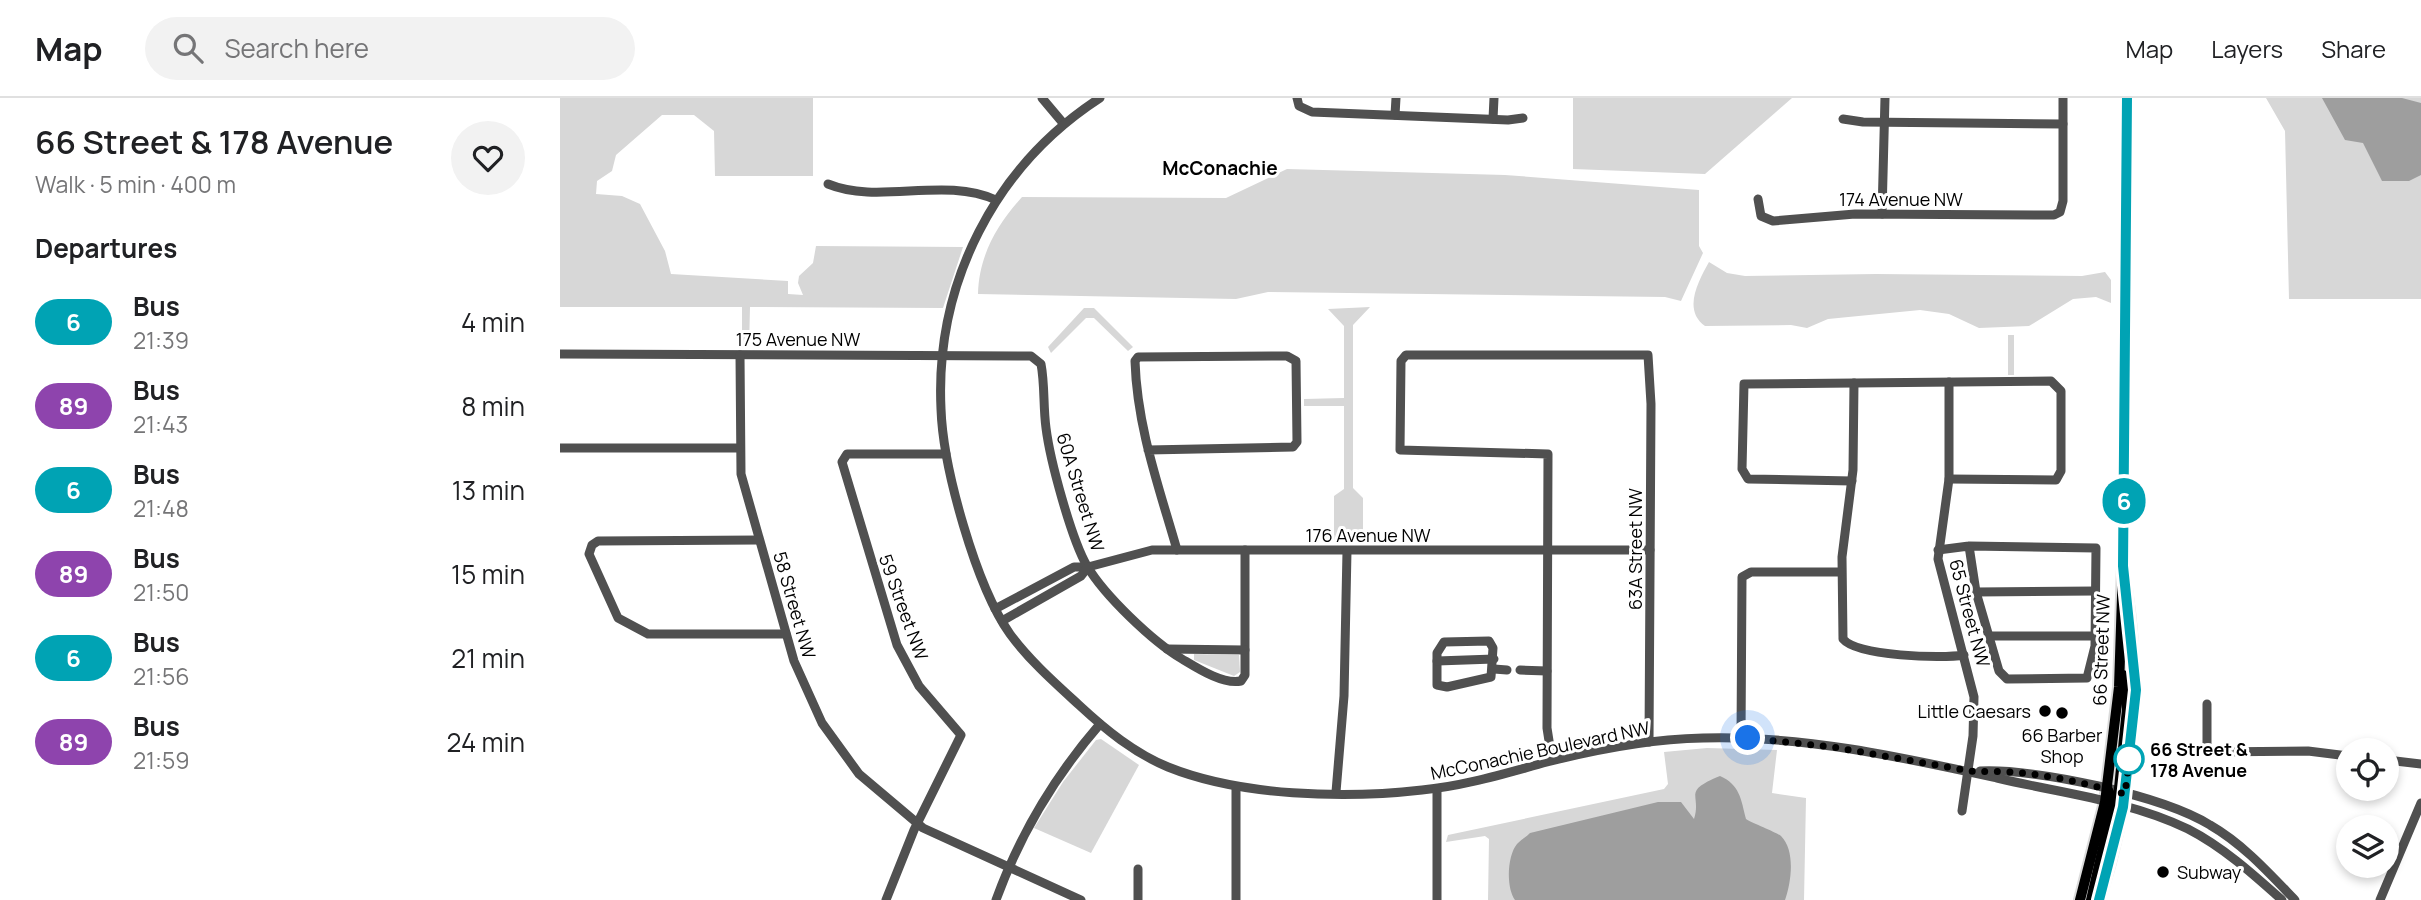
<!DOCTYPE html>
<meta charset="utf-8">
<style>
:root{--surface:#fff;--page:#f2f2f2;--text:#202124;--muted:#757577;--line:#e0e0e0}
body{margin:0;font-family:Manrope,sans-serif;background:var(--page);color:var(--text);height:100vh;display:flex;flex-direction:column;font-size:26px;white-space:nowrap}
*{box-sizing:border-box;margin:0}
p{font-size:23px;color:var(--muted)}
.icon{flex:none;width:38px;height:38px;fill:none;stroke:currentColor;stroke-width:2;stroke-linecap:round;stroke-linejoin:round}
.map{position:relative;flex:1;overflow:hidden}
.panel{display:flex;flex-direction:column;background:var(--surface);width:560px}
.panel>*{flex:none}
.badge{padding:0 14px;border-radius:23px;font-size:24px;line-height:46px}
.buttons{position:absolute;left:1776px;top:640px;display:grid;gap:14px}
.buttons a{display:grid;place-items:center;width:63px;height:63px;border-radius:50%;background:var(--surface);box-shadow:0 4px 10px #0003;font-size:35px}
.you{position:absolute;width:35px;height:35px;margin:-18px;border:5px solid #fff;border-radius:50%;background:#1a73e8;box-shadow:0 0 0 10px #1a73e833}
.map>.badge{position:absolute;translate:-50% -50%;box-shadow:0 0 0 4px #fff}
h2{padding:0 35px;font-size:26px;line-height:63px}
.round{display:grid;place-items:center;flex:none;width:74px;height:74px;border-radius:37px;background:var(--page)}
.head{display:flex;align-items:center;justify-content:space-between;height:119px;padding:0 35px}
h1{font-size:33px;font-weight:600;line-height:52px}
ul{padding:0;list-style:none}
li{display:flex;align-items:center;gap:21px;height:84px;padding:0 35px}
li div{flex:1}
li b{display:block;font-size:26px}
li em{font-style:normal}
li .badge{min-width:77px;font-weight:700;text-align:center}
header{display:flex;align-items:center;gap:42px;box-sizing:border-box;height:98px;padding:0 35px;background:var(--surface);border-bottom:2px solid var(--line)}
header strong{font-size:33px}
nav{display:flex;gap:38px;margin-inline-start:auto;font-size:24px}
.search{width:490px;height:63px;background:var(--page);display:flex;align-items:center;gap:18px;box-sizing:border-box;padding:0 24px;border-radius:38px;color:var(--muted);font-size:26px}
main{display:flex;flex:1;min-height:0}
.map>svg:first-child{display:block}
</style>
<header>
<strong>Map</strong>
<div class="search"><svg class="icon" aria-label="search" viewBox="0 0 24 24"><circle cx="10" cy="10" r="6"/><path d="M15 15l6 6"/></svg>Search here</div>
<nav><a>Map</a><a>Layers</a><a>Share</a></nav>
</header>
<main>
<section class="panel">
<div class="head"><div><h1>66 Street &amp; 178 Avenue</h1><p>Walk · 5 min · 400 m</p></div><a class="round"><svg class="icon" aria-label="heart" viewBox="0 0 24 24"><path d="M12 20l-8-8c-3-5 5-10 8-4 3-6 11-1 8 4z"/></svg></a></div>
<h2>Departures</h2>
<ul>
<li><span class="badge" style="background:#00a3b4;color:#fff">6</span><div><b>Bus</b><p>21:39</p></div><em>4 min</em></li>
<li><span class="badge" style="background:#8e44ad;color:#fff">89</span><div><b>Bus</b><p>21:43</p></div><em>8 min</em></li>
<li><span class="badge" style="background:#00a3b4;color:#fff">6</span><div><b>Bus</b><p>21:48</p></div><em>13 min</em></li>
<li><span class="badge" style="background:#8e44ad;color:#fff">89</span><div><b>Bus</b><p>21:50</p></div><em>15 min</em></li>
<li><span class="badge" style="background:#00a3b4;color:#fff">6</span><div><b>Bus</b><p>21:56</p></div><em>21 min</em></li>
<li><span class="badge" style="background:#8e44ad;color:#fff">89</span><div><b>Bus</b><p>21:59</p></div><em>24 min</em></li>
</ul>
</section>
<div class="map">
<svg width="1861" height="802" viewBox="0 0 1861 802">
<rect width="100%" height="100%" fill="#fff"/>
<g fill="#d7d7d7">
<polygon points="0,0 253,0 253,78 155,78 154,33 134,17 102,17 56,57 52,73 37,83 36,96 62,98 80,106 105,153 111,176 228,183 228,196 243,197 238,185 239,178 253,165 256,148 403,149 383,210 190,209 189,249 182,249 182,209 0,209"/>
<polygon points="1013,0 1232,0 1145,76 1013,71"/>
<polygon points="1706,0 1861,0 1861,201 1729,201 1725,33"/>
<path d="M727,71L945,77L1139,92V148L1143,155L1121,203L1105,199L708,194L676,201L418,196C419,157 437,127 462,99L666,100Z"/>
<path d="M1149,164L1167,175L1185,178L1316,176L1522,178L1545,174L1551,182V205L1536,199L1513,201L1469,228L1419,230L1389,216L1360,212L1268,221L1247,230L1231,227L1145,228C1122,212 1139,182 1149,164Z"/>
<polygon points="810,209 793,227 793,390 803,400 803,444 774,444 774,398 784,391 784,308 744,308 744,301 784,300 784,228 768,211"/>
<polygon points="524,210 534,210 573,249 568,253 534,220 526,220 491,255 488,249"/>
<rect x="1448" y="237" width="6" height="40"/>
<polygon points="634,556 679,557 680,574 674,578 634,562"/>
<polygon points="541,641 579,667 531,755 474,730 503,684 536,642"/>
<polygon points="1147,650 1217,652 1212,695 1246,700 1244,802 928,802 929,741 925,738 886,744 888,737 1104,691 1108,686 1104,654"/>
</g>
<g fill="#9e9e9e">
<polygon points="1762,0 1842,0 1861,5 1861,77 1849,83 1822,83 1803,45 1785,42"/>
<path d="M1160,678C1180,687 1181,701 1186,721C1194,726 1216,734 1221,738C1236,753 1231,785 1225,802H955C946,790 947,758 957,746C961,742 966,739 970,735L1098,704H1121L1134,721C1142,696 1121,694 1160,678Z"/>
</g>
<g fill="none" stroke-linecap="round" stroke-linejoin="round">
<defs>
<g id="major">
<polyline points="1558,700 1567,611 1563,577"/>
<polyline points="1520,802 1545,704 1559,589 1563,468 1567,0"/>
<polyline points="1531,802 1553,706 1549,694"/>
<path d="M1539,802C1572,699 1582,598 1566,491"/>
</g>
</defs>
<use href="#major" stroke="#dbdbdb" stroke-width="14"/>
<g stroke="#505050" stroke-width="9">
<polyline points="482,0 503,25"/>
<path d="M540,0C435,68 375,185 381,311C383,370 416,488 450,536C469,562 495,585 519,607C546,632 574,655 608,669C680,698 784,701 862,692C905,688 946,675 987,664C1038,651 1091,641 1143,640C1242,637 1341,659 1437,680C1500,695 1568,702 1628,731C1663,749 1693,776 1722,802"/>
<polyline points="737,0 739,8 752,14 948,22 963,20"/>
<polyline points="835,17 836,0"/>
<polyline points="933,21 934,0"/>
<polyline points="1283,21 1303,24 1503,26"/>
<path d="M268,86C319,107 384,78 436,102"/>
<polyline points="1198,101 1201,118 1213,123 1295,116 1494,117 1500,114 1503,103 1503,0"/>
<polyline points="1322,116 1325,0"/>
<path d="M0,256L471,258L481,266C485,287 483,308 486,330C490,362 511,440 527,468C545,498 592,543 622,561C637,570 663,587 681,583L685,577V452"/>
<polyline points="180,257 181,376 234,563 262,625 299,676 363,730 521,802"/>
<polyline points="1389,284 1389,381 1378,461 1414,599 1413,638 1402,713"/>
<path d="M1294,285L1293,372L1282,459L1283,541C1297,558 1382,561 1404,557"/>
<polyline points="0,350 180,350"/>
<path d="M588,352L733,349L737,344L736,263L727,258L578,259L575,263C577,329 599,389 617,452"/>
<polyline points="1292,383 1188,381 1182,371 1184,286 1491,283 1501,293 1501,373 1496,382 1389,381"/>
<polyline points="199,442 38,443 32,447 29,456 58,520 88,536 226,536"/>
<polyline points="1378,452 1409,448 1536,450 1535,548 1527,580 1447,581 1439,573 1416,494 1409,448"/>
<polyline points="1416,494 1535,493"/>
<polyline points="435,511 514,469 528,469 592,452 1090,452"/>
<polyline points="442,523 521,478 528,469"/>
<polyline points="1429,538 1535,538"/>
<polygon points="929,543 933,550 931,579 887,589 877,587 877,555 884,544"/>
<polyline points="607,551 685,552"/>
<polyline points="877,563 934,561"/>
<polyline points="934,571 947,572"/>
<polyline points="960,572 987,573"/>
<polyline points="1647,606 1647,654 1748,653 1788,658"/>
<polyline points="1181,639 1182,479 1191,474 1281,474"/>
<polyline points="992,662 987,630 988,356 840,352 841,263 846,257 1088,257 1091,306 1089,644"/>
<polyline points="1827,662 1861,666"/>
<path d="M1420,673C1476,670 1603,698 1650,727C1683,746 1709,775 1735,802"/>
<polyline points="877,691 877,802"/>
<polyline points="776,694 784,598 787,453"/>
<polyline points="578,771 578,802"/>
<polyline points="326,802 354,732 401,637 359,588 337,547 282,364 287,356 386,356"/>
<path d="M436,802C460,736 494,679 540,626"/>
<polyline points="676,802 676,689"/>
<polyline points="1820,802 1861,705"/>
</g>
<use href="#major" stroke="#000" stroke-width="10"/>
</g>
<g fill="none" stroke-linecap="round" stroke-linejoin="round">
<defs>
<polyline id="line" points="1539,802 1563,709 1576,592 1563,468 1567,0"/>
</defs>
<use href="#line" stroke="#fff" stroke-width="16"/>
<use href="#line" stroke="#00a3b4" stroke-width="10"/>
<path stroke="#000" stroke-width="7" stroke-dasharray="0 12.6" d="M1188,640L1273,649L1416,674C1465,671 1518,683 1565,696L1570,655L1569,661"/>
</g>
<g fill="#000" stroke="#fff" stroke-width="2.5">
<circle cx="1485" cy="613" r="7"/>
<circle cx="1502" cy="615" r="7"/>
<circle cx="1603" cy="774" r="7"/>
</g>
<circle fill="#fff" stroke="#00a3b4" stroke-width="3.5" cx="1569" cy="661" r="14"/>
<g text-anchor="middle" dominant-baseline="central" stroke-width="6" stroke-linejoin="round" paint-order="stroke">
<g font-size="18" fill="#000" stroke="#fff">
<text x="1341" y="101">174 Avenue NW</text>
<text x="238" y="241">175 Avenue NW</text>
<text transform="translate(521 394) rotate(73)">60A Street NW</text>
<text x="808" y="437">176 Avenue NW</text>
<text transform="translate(1075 451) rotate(-90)">63A Street NW</text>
<text transform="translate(235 507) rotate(74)">58 Street NW</text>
<text transform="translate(344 509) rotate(70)">59 Street NW</text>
<text transform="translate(1410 515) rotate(75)">65 Street NW</text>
<text transform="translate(1541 552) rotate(-88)">66 Street NW</text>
<text transform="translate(980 652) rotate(-12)">McConachie Boulevard NW</text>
</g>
<g font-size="18" fill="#000" stroke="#fff" text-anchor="end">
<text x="1471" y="613">Little Caesars</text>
<text x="1502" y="637" text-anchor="middle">66 Barber<tspan x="1502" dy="21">Shop</tspan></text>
<text x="1617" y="774" text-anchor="start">Subway</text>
</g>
<g font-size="18" font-weight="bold" fill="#000" stroke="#fff" text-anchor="start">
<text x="1590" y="651">66 Street &amp;<tspan x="1590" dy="21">178 Avenue</tspan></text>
</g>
<g font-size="19" font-weight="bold" fill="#000" stroke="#fff">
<text x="660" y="70">McConachie</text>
</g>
</g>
</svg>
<div class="buttons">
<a><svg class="icon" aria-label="locate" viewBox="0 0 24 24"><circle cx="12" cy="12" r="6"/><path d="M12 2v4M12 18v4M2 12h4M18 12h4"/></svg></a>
<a><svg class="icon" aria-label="layers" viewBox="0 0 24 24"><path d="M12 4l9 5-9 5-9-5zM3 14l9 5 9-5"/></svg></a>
</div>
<div class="you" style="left:1188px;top:640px"></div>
<b class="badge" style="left:1564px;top:403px;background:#00a3b4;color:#fff">6</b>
</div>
</main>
